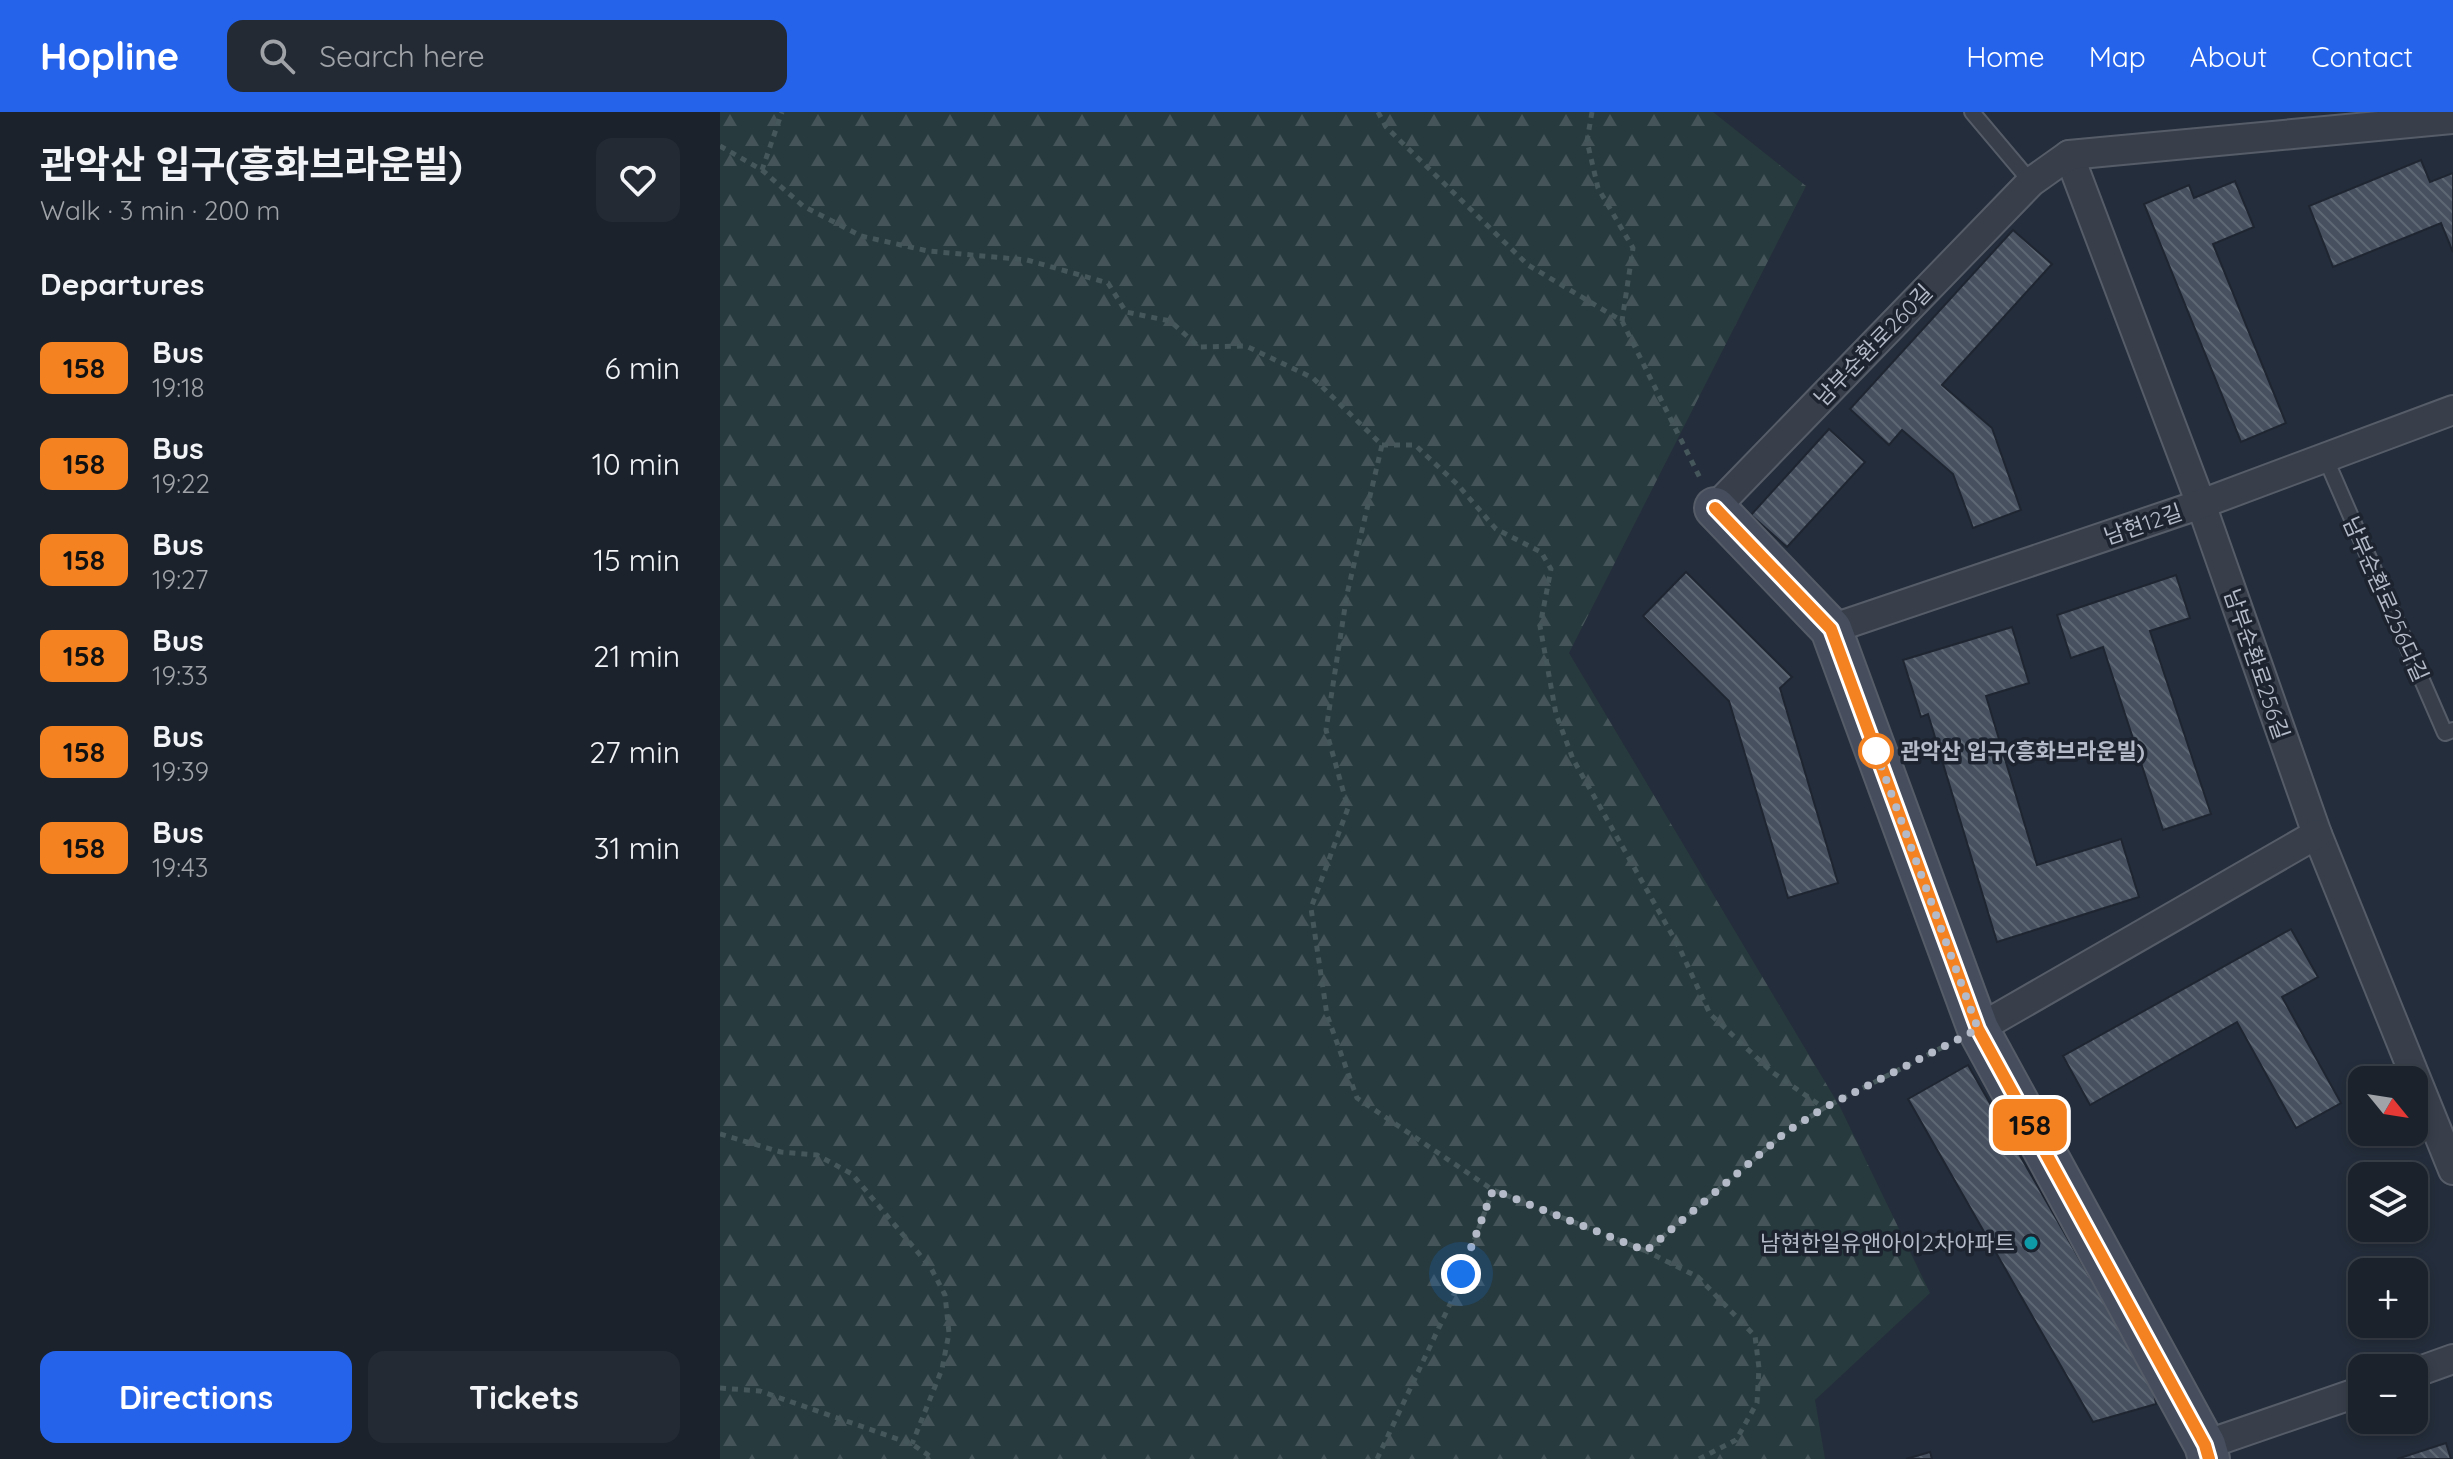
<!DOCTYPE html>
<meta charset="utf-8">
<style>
:root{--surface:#1b222c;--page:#242a34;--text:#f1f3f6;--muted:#a0a4a9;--line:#393f48;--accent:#2563eb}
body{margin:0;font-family:Quicksand,"Noto Sans KR",sans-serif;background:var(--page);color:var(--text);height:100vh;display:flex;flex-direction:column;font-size:30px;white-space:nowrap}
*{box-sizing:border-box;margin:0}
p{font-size:26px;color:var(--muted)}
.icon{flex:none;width:44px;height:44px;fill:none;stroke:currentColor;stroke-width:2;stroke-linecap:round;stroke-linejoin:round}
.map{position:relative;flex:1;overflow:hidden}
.sheet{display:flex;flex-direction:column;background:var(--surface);width:720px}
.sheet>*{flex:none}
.badge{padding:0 16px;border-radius:12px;font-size:28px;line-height:52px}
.needle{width:52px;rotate:120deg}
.buttons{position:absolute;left:1628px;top:954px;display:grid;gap:16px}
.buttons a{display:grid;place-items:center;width:80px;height:80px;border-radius:16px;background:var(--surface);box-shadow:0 4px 12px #0003,0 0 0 2px var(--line);font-size:40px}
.you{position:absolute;width:40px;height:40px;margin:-20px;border:6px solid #fff;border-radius:50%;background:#1a73e8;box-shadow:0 0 0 12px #1a73e833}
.map>.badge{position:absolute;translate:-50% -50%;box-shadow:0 0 0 4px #fff}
h2{padding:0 40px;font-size:30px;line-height:72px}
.round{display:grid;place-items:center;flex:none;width:84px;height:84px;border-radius:16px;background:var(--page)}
.overview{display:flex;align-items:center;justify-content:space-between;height:136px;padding:0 40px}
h1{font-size:38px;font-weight:700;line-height:60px}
.button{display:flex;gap:16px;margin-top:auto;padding:16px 40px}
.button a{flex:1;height:92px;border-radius:16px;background:var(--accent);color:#fff;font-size:32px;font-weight:700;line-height:92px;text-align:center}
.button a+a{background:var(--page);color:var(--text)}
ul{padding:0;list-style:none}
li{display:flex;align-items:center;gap:24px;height:96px;padding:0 40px}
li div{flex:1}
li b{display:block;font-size:30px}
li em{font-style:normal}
li .badge{min-width:88px;font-weight:700;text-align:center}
header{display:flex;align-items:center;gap:48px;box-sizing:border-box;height:112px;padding:0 40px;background:var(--accent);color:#fff}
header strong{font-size:38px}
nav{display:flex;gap:44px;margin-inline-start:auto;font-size:28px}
.search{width:560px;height:72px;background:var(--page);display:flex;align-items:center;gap:20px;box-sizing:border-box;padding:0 28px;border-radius:16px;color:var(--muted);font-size:30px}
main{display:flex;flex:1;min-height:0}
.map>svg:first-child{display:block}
</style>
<header>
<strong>Hopline</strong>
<div class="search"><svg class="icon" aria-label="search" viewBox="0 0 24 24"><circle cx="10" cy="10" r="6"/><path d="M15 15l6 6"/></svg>Search here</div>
<nav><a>Home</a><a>Map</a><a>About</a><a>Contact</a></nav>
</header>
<main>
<section class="sheet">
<div class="overview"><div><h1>관악산 입구(흥화브라운빌)</h1><p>Walk · 3 min · 200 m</p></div><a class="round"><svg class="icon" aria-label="heart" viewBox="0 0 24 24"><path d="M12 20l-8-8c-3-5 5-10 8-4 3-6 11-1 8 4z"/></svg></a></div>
<h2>Departures</h2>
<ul>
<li><span class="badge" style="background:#f58220;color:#111">158</span><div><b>Bus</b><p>19:18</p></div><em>6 min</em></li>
<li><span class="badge" style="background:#f58220;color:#111">158</span><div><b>Bus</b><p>19:22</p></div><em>10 min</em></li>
<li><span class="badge" style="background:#f58220;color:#111">158</span><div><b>Bus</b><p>19:27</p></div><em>15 min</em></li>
<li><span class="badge" style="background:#f58220;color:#111">158</span><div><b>Bus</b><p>19:33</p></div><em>21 min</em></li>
<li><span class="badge" style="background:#f58220;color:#111">158</span><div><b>Bus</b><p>19:39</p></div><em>27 min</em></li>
<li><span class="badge" style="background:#f58220;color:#111">158</span><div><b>Bus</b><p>19:43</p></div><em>31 min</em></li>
</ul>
<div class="button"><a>Directions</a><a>Tickets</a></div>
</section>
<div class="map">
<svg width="1733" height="1347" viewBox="0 0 1733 1347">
<defs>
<pattern id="forest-firs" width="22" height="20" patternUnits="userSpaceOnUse" patternTransform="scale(2)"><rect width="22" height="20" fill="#273a3d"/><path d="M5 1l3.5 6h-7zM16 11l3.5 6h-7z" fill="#445458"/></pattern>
<pattern id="building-back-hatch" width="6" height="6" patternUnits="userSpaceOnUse" patternTransform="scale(2)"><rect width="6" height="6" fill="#46505f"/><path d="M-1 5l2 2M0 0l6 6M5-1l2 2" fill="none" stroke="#5e6774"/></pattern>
</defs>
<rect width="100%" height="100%" fill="#242d3b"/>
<polygon fill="url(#forest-firs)" points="0,0 993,0 1086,74 849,541 1120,995 1210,1181 1095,1288 1105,1347 0,1347"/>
<g fill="url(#building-back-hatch)" stroke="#1f2632" stroke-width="2">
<polygon points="1701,48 1710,70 1733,61 1733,140 1721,111 1613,155 1589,94"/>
<polygon points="1515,69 1534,115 1493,132 1566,311 1521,330 1424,92 1469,73 1474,86"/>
<polygon points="1293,118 1332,152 1222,273 1272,316 1301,398 1253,416 1233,362 1182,318 1169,333 1130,297"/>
<polygon points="1109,317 1145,350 1067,435 1031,403"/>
<polygon points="966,460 1072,565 1060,576 1118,771 1068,786 1009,589 923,504"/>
<polygon points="1456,463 1470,506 1430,519 1491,702 1443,718 1383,535 1351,546 1337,503"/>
<polygon points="1292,515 1309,571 1266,584 1317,753 1401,727 1419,785 1277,830 1208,602 1201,605 1183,548"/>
<polygon points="1571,817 1598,865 1562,885 1621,991 1576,1016 1517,910 1370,993 1343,944"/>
<polygon points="1248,953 1433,1275 1436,1292 1373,1310 1188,987"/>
<polygon points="1726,1331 1731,1347 1677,1347"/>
<polygon points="1210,1340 1212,1347 1186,1347"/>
</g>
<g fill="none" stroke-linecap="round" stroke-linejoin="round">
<defs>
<g id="lane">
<polyline points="1252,0 1311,70"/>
<polyline points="1605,345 1725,621 1733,618"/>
</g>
<g id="street">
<polyline points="1349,43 1481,392 1597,722 1733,1058"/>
<polyline points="995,396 1311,70 1349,43 1733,7"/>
<polyline points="1111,517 1481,392 1733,298"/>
<polyline points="1258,917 1597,722"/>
<polyline points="1694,1261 1733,1247"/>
<polyline points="1485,1333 1642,1279"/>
</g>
<polyline id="secondary" points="995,396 1111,517 1258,917 1485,1333 1489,1347"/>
</defs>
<use href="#lane" stroke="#565d69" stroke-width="18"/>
<use href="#street" stroke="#565d69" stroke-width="32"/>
<use href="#secondary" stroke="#565d69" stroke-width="44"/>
<g stroke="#46575b" stroke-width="5" stroke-dasharray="6 6" stroke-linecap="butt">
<polyline points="658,0 666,15 808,153 902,209 980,366"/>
<polyline points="872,0 867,29 878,76 913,136 902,209"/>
<polyline points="0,34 42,58 62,0"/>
<polyline points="42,58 83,94 141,124 208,139 307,148 388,171 406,200 450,209 479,235 526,234 593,266 662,333 627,482 606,618 628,696 591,796 607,903 637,986 773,1078 926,1139"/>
<polyline points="662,333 695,333 738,373 776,417 821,440 831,457 820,514 836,602 853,647 959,835 990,902 1052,960 1104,996"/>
<polyline points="0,1022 61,1040 97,1043 132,1062 211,1156 225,1183 229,1221 222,1257 192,1332"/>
<polyline points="0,1276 40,1279 192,1332 214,1347"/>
<polyline points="657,1347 731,1190 773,1078"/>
<polyline points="979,1347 1016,1328 1037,1291 1039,1256 1035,1224 978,1165 926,1139 1066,1020 1104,996 1229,932"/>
</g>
<use href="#lane" stroke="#383f4b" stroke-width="14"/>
<use href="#street" stroke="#383f4b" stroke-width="28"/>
<use href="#secondary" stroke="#464e5e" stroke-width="40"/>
</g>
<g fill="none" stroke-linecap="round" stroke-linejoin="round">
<defs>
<polyline id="line" points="995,396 1111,517 1258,917 1485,1333 1489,1347"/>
</defs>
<use href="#line" stroke="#fff" stroke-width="18"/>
<use href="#line" stroke="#f58220" stroke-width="12"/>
<polyline stroke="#b4bac7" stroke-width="8" stroke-dasharray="0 14.4" points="741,1162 773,1078 926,1139 1066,1020 1104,996 1258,917 1153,632 1156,639"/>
</g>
<circle fill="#fff" stroke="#f58220" stroke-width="4" cx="1156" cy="639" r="16"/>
<circle fill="#0f9aa8" stroke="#1d2430" stroke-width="3" cx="1311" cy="1131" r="8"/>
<g text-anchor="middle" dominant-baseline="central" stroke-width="7" stroke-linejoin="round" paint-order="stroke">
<g font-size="22" fill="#b4bac7" stroke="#1d2430">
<text transform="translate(1153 233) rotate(-46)">남부순환로260길</text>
<text transform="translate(1423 412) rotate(-19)">남현12길</text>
<text transform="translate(1666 487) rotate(66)">남부순환로256다길</text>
<text transform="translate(1537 552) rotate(71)">남부순환로256길</text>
</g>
<g font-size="22" font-weight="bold" fill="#b4bac7" stroke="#1d2430" text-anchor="start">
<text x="1180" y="639">관악산 입구(흥화브라운빌)</text>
</g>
<g font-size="22" fill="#b4bac7" stroke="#1d2430" text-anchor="end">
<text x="1295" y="1131">남현한일유앤아이2차아파트</text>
</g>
</g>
</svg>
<div class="buttons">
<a><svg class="needle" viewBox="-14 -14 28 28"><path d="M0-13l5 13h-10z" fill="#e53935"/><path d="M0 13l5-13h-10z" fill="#a0a4a9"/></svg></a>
<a><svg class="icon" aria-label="layers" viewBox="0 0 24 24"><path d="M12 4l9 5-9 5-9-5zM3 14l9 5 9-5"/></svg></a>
<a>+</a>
<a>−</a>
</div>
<div class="you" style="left:741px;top:1162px"></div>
<b class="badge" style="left:1310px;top:1013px;background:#f58220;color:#111">158</b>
</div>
</main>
